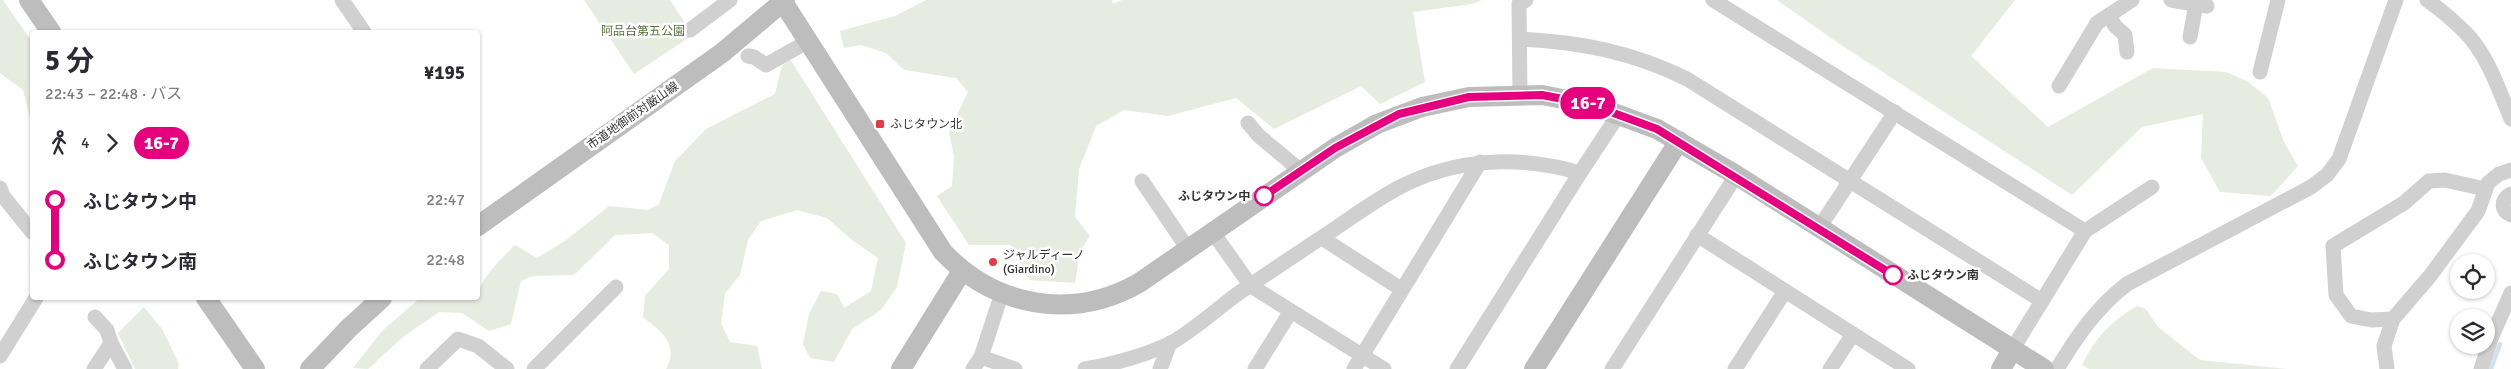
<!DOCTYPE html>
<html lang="ja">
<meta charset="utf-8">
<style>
:root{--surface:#fff;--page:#f7f7f7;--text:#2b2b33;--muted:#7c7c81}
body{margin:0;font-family:Signika,"Noto Sans JP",sans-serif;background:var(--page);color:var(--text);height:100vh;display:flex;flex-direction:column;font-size:19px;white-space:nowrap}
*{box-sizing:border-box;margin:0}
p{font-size:16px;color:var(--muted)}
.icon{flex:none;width:28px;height:28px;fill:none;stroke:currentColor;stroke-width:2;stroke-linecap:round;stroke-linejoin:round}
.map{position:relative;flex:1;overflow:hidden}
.sheet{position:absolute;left:30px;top:30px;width:450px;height:270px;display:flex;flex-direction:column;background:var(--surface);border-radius:5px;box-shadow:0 1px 4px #0004}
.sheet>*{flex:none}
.badge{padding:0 10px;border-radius:16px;font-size:18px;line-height:32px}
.fabs{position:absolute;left:2450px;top:254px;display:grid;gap:10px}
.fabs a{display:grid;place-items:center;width:45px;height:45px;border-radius:50%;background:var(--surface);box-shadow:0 1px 4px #0004;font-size:25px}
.map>.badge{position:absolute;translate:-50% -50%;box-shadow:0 0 0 2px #fff}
.legs{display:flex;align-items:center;gap:8px;height:55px;padding:0 15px;font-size:16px}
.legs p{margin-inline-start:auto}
.overview{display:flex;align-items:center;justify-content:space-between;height:85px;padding:0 15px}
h1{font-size:28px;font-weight:700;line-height:38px}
ul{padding:0 15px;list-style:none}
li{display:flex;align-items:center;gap:18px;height:60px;font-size:19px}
li i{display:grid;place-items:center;width:8px;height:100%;margin:0 6px;background:currentColor}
li i::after{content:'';width:12px;height:12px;margin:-6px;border:4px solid;border-radius:50%;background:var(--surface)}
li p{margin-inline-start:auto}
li:first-child i{background:linear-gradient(#0000 50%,currentColor 0)}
li:last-child i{background:linear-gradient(currentColor 50%,#0000 0)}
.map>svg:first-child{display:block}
</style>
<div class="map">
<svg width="2511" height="369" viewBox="0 0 2511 369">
<rect width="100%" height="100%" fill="#fff"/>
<g fill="#e6ecdf">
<polygon points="0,0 3,0 32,42 32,126 23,90 0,73"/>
<polygon points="584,0 670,0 693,35 634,74"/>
<polygon points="926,0 1112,0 1113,4 1122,0 1482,0 1472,4 1413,12 1425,82 1380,104 1361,86 1274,129 1236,98 1168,116 1124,110 1096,126 1079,169 1075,217 1090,236 1080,251 1075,283 1030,280 1011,245 969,245 937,196 952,186 954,156 949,132 968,92 956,78 904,70 886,53 861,45 844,48 840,31 895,16"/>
<polygon points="1777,0 2015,0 1971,56 2048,127 2153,68 2226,72 2247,81 2268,98 2284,142 2298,166 2271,196 2220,192 2201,158 2203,114 2142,127 2072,195 1841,45"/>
<path d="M790,59L906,243L897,287L881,310L852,329L834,362L810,358L803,344L809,314L821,291L837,294L844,308L871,291L878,258L852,240L827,218L797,210L761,221L748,240L740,275L725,293L721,323L730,342L757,346L762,369H666C680,344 661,332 643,317L645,296L669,269V245L652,233L615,235L574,275L533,276L521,281L511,324L489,331L462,313L439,312L403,337L368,369L353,368L382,331L420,298H478C478,280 503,257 515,245L537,258L565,241L609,206L648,210L659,204L675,161L706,129L775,94L782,66Z"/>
<path d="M2137,306L2146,309L2158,327L2200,360L2287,369H2089L2082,365C2097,336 2109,323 2137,306Z"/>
<polygon points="144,307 162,329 179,364 178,369 135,369 118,333"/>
</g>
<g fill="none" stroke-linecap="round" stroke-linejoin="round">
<polyline stroke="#cfe2ee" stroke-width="4.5" points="2491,369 2500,344"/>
<g stroke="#d0d0d0" stroke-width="15">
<polyline points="342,0 364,32"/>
<polyline points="1713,0 2085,231"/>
<polyline points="2171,0 2207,6"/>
<path d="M2427,0C2441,10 2454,21 2466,33C2488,56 2499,90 2511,119"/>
<polyline points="2109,15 2115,26 2125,35 2127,52"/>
<polyline points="690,30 730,0"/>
<polyline points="2190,37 2196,4"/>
<path d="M1520,39C1580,42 1633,52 1687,79L2042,301"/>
<polyline points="748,56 754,57 766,65 798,47"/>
<polyline points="2260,72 2278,0"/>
<polyline points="2059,86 2097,23 2132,0"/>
<polyline points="1520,94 1519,4 1526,0"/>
<polyline points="1248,123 1259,136 1301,171"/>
<polyline points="1580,173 1613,123"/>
<polyline points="1142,181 1188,249"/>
<polyline points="0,188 3,196 32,232"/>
<path d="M2511,194C2501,199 2500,210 2511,215"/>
<polyline points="1819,228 1895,112"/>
<polyline points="1697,235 1908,369"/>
<polyline points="1322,238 1401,289"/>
<polyline points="1219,241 1251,286 1384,369"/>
<polyline points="95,317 107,330 111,343"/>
<polyline points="2393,319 2371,320 2351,316 2336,295 2333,246 2404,203 2429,181 2445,180 2485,189"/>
<polyline points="2012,350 2085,231 2152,187"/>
<polyline points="0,356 36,298"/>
<polyline points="981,357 1015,369"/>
<polyline points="94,369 111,343 125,369"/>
<polyline points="427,369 458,339 478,346 507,369"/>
<polyline points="534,369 616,287"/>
<polyline points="973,369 981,357 998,305"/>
<path d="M1085,369C1113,364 1143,356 1169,344C1189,334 1217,309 1236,295C1268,273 1301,251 1333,230C1355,215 1377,199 1400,187C1456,158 1520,155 1580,173L1457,369"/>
<polyline points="1160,369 1170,343"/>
<polyline points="1255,369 1291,311"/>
<polyline points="1354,369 1480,162"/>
<polyline points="1612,369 1730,185"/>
<polyline points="1735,369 1785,291"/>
<polyline points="1830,369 1853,334"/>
<path d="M2057,369C2077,336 2096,308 2127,284L2311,187L2327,175L2339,159L2396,0"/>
<polyline points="2387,369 2384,346 2393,319 2430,276 2478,211 2488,183 2499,174 2511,170"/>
<polyline points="2481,369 2492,336 2511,293"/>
</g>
<g stroke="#bdbdbd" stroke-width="20">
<polyline points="29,0 51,32"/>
<path d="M783,2L943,252C995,307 1072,321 1139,283L1335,148L1377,124L1422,107L1469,97L1542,95L1589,104L1657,129L1736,175L2044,369"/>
<polyline points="478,226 722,53 785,0"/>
<polyline points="206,298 255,369"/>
<polyline points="310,369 349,328 382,298"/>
<polyline points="901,369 962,271"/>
<polyline points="1534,369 1679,141"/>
<polyline points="2001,369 2012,350"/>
</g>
</g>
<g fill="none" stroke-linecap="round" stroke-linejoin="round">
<defs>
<polyline id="line-1" points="1264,196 1335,148 1399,114 1469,97 1542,95 1589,104 1657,129 1893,275"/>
</defs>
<use href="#line-1" stroke="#fff" stroke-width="11"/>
<use href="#line-1" stroke="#e6007e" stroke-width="8"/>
</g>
<g fill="#e63946" stroke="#fff" stroke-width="2">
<rect x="875" y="119" width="10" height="10" rx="2.5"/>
<circle cx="993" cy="262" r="5"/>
</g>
<g fill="#fff" stroke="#e6007e" stroke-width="2.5">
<circle cx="1264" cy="196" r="9"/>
<circle cx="1893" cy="275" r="9"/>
</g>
<g text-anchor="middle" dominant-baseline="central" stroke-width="5" stroke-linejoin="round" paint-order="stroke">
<g font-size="12" fill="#56703f" stroke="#fff">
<text x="643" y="31">阿品台第五公園</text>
</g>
<g font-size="12" fill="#333" stroke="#fff">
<text transform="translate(633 116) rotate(-35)">市道地御前対厳山線</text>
</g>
<g font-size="12" fill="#333" stroke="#fff" text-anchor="start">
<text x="890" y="124">ふじタウン北</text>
<text x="1003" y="255">ジャルディーノ<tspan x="1003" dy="14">(Giardino)</tspan></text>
</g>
<g font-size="12" font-weight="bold" fill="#333" stroke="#fff" text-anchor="end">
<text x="1250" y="196">ふじタウン中</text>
<text x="1907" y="275" text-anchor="start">ふじタウン南</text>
</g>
</g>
</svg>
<div class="fabs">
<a><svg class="icon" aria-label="locate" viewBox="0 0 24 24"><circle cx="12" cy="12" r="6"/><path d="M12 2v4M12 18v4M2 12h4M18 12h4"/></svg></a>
<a><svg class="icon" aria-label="layers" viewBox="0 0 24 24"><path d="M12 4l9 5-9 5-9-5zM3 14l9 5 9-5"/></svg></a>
</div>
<b class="badge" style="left:1588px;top:103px;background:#e6007e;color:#fff">16-7</b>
<section class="sheet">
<div class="overview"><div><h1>5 分</h1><p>22:43 – 22:48 · バス</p></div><b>¥195</b></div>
<div class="legs"><svg class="icon" aria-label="walk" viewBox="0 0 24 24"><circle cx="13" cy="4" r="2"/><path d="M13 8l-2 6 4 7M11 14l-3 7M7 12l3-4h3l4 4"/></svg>4<svg class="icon" aria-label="forward" viewBox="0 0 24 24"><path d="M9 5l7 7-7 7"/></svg><b class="badge" style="background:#e6007e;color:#fff">16-7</b></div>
<ul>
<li><i style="color:#e6007e"></i><b>ふじタウン中</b><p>22:47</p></li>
<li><i style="color:#e6007e"></i><b>ふじタウン南</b><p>22:48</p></li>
</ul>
</section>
</div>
